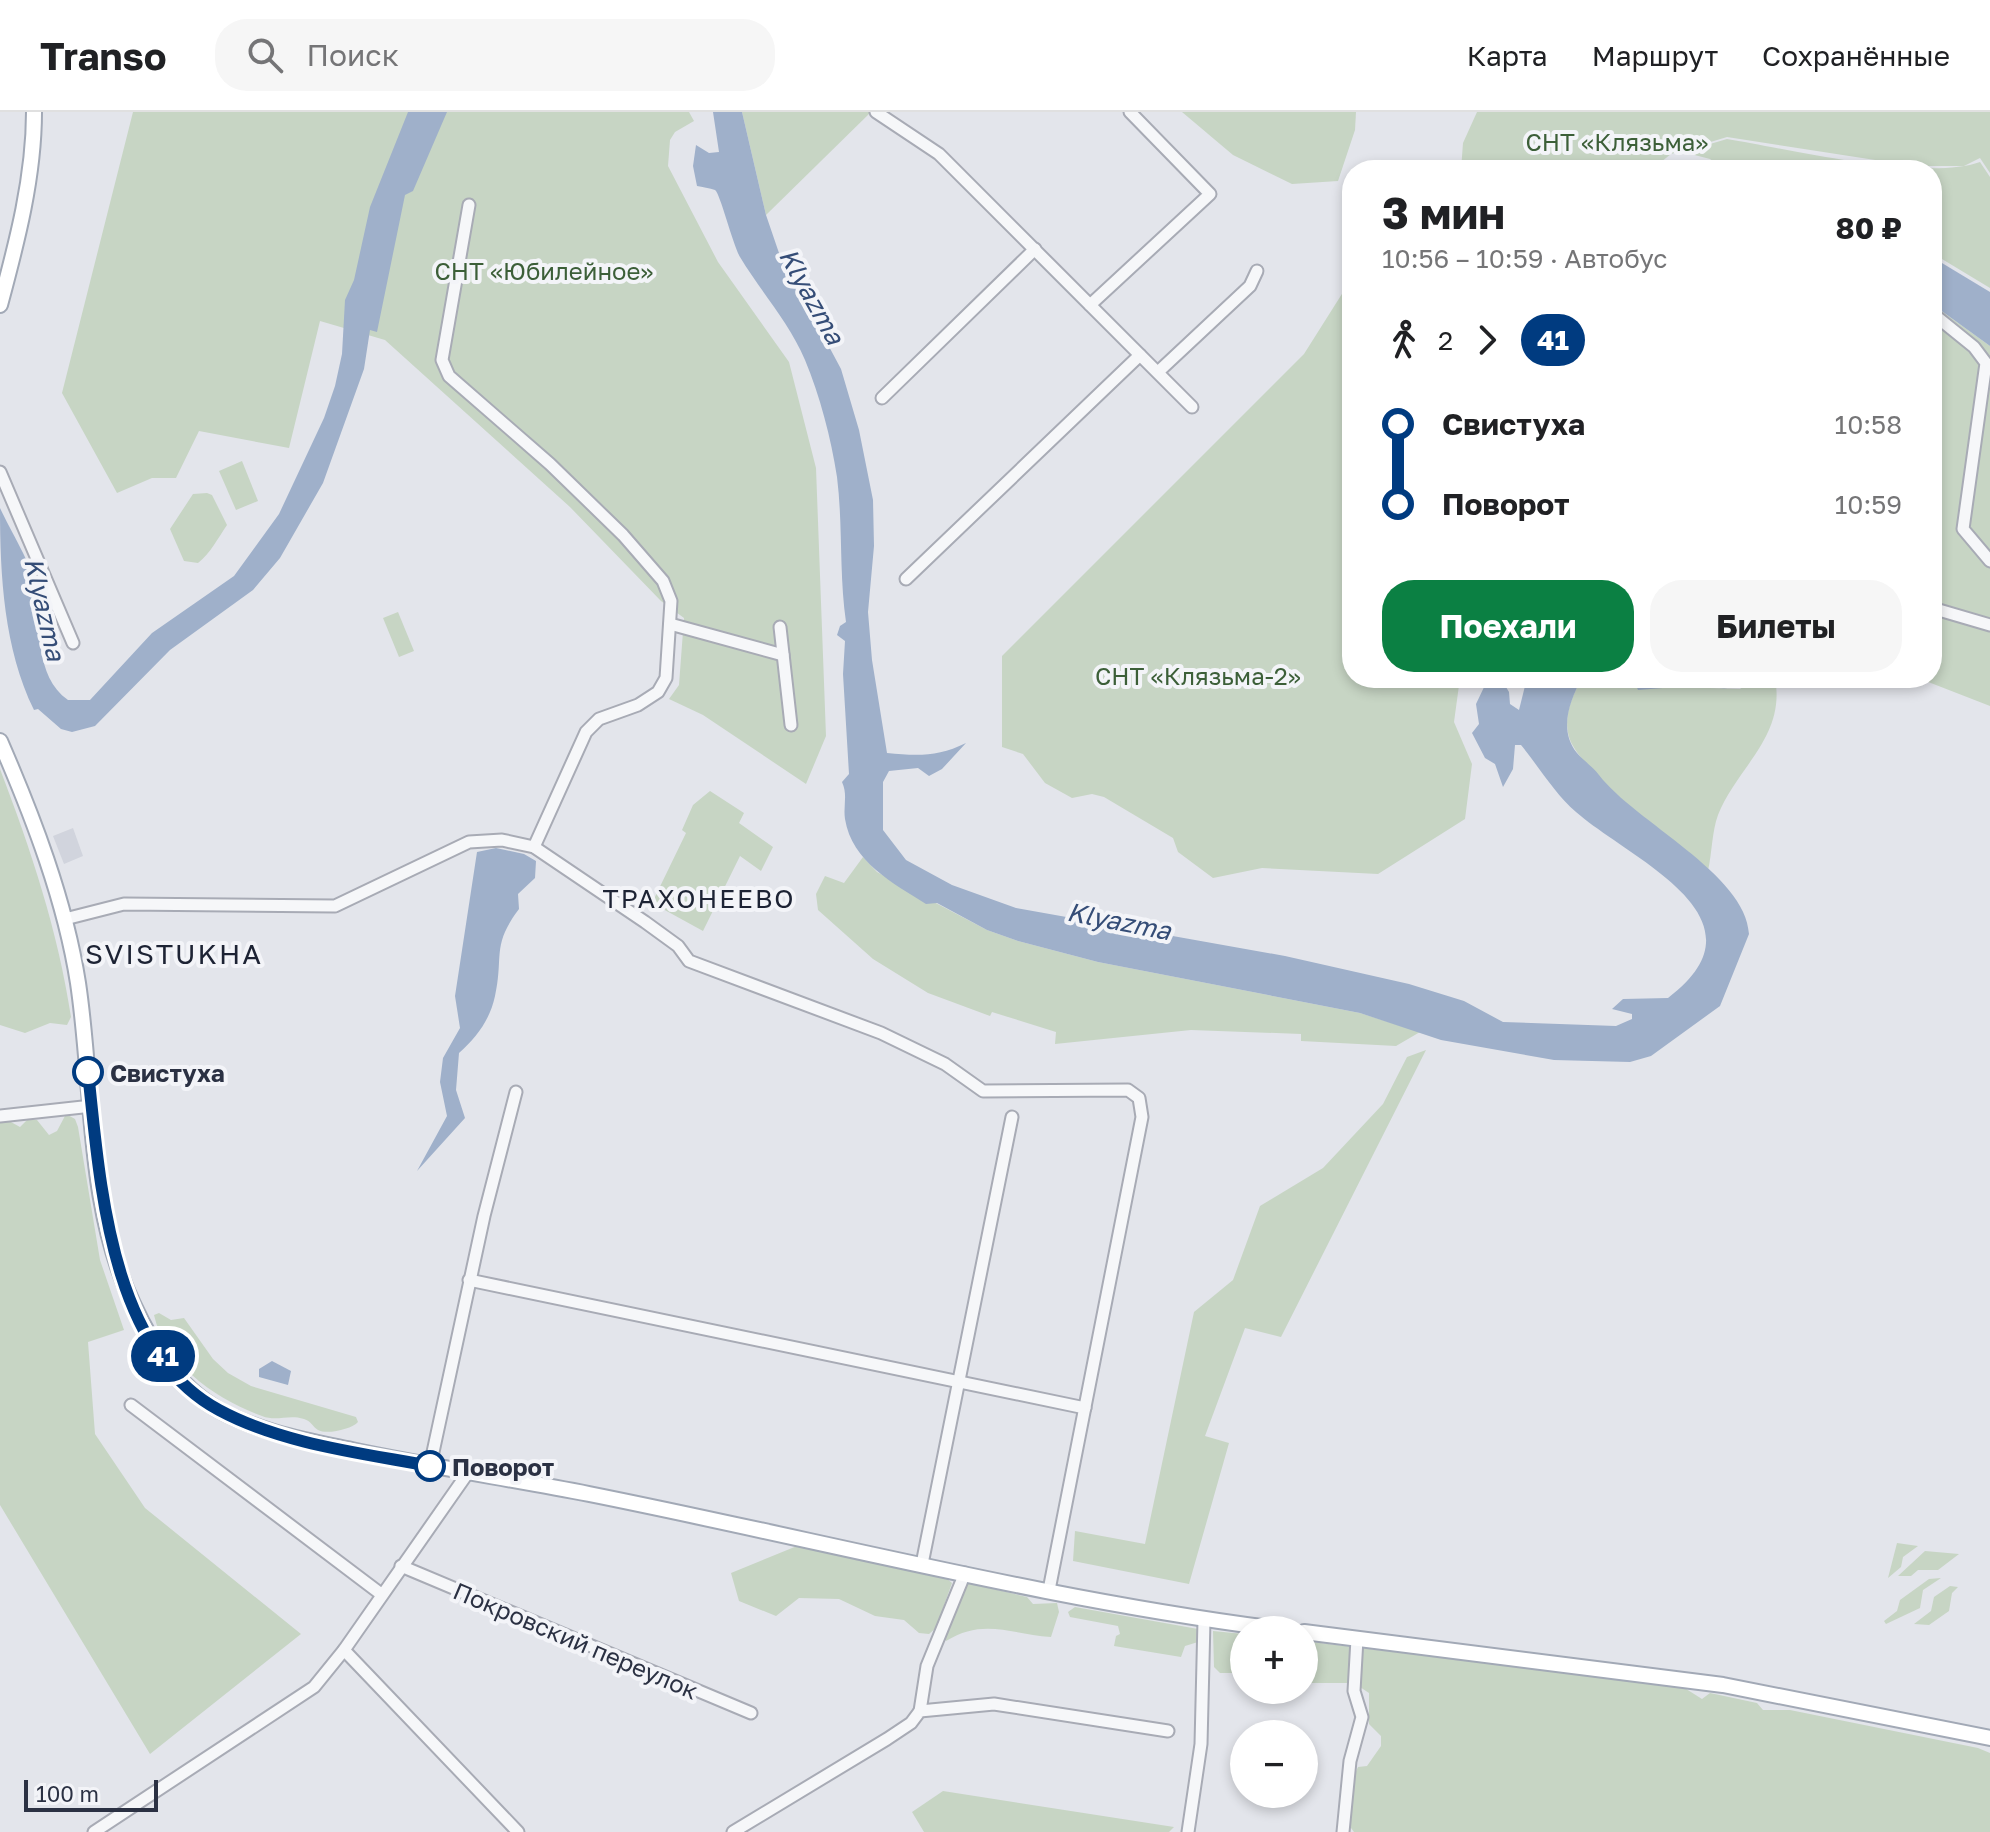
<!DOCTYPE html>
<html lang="ru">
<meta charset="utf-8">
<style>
:root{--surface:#fff;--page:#f6f6f6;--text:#202124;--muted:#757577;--line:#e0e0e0;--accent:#0b8043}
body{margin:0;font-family:"Golos Text",sans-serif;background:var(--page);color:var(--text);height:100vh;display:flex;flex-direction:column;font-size:30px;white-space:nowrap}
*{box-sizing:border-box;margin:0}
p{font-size:26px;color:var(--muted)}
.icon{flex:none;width:44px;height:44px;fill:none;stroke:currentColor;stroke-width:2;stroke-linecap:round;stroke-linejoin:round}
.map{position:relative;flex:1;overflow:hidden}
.sheet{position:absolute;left:1342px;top:48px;width:600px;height:528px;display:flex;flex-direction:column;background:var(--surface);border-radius:32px;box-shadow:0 4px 12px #0003}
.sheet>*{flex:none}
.badge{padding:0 16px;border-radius:26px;font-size:28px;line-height:52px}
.tools{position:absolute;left:1230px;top:1504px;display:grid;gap:16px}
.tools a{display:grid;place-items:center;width:88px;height:88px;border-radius:50%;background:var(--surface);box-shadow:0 4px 12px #0003;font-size:40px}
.scale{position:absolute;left:24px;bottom:20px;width:134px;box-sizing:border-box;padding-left:8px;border:4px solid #2b3143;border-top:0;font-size:22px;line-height:28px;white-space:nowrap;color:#2b3143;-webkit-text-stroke:6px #f3f4f8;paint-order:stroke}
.map>.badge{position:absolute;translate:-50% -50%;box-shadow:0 0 0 4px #fff}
.legs{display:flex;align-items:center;gap:12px;height:88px;padding:0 40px;font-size:26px}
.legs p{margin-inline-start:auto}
.summary{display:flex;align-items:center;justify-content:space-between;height:136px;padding:0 40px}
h1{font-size:44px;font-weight:700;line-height:60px}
.action{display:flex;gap:16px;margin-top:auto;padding:16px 40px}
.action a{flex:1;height:92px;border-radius:32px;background:var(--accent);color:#fff;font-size:32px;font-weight:700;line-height:92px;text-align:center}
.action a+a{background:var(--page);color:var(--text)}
ul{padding:0 40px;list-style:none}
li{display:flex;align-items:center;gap:28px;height:80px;font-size:30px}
li i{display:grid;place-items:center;width:12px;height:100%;margin:0 10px;background:currentColor}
li i::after{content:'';width:20px;height:20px;margin:-10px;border:6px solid;border-radius:50%;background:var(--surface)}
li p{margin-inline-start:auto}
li:first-child i{background:linear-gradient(#0000 50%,currentColor 0)}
li:last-child i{background:linear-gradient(currentColor 50%,#0000 0)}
header{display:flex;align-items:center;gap:48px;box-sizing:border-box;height:112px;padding:0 40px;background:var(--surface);border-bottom:2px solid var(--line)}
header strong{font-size:38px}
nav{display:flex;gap:44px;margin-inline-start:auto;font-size:28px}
.search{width:560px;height:72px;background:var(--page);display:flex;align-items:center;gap:20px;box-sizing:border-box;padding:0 28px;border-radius:32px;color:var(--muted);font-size:30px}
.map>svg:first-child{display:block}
</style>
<header>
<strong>Transo</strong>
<div class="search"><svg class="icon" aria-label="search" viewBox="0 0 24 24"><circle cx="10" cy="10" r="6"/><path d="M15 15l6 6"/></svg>Поиск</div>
<nav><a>Карта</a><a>Маршрут</a><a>Сохранённые</a></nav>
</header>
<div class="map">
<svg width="1990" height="1720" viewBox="0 0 1990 1720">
<rect width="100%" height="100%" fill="#e3e5eb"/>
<polygon fill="#d1d4dd" points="73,716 83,744 64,752 53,724"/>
<g fill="#c7d5c4">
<polygon points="133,0 689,0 694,9 675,20 670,28 668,54 718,150 789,250 816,356 826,624 806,672 703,603 669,587 679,573 684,506 661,489 570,395 385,228 320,209 289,336 199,319 176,366 152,366 117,381 62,281"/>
<polygon points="742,0 871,0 766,103"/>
<polygon points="1182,0 1356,0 1355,18 1338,69 1292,72 1233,43"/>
<polygon points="1477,0 1990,0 1990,61 1980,46 1964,54 1914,54 1727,25 1671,42 1651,58 1461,58 1463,31"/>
<path d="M1727,27C1789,37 1924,70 1980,50L1990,65V176L1932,141V58H1724L1710,47L1683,40Z"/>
<polygon points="1352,166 1352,566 1460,566 1454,610 1472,652 1465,707 1378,762 1262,756 1213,766 1178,740 1173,726 1104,685 1092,682 1072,686 1045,671 1023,642 1002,635 1002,544 1304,242"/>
<polygon points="1932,192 1990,234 1990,594 1918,566 1932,566"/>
<polygon points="242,349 258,389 236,398 219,359"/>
<path d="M207,381L212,383L227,413C218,426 210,442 198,451L184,449L170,417L193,382Z"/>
<polygon points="398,500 414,539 399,545 383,506"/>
<path d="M1582,566H1633L1635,573L1675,575L1686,569L1710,576L1740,577L1755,566H1775C1786,625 1737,655 1718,703C1712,719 1712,741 1708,759C1677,733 1579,659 1569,625C1563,603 1572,585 1582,566Z"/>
<path d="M0,657C31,738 58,819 71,905L67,913L50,911L25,921L0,913Z"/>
<polygon points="710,679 744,701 739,711 773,735 761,759 740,744 703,819 652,791 686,721 682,718 693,693"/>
<polygon points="863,745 877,760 987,818 1018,829 1098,850 1360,901 1420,920 1396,934 1301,929 1301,922 1191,918 1055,932 1056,920 992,900 990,904 928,881 873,847 818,798 816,782 825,764 844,771"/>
<polygon points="1426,938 1281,1225 1245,1216 1205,1324 1229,1331 1189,1472 1073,1449 1075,1419 1145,1432 1194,1200 1233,1168 1260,1094 1323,1056 1383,992 1407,945"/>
<polygon points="66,1002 75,1007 78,1015 100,1148 124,1218 88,1230 95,1322 145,1396 301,1522 150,1642 0,1393 0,1004 20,1015 27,1008 37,1008 49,1023 57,1019"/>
<path d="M159,1201L171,1208L184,1206L213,1247L228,1261L251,1274L356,1305L358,1310C352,1317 327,1323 318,1318C312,1314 311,1309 304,1307C288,1302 277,1310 262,1304C217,1288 165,1252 154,1203Z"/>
<polygon points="1897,1431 1918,1434 1903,1445 1901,1455 1888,1466"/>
<polygon points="797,1434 945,1465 952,1471 936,1516 929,1522 919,1521 904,1508 875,1504 839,1487 799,1486 776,1504 739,1489 731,1461"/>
<polygon points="1925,1439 1959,1442 1938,1458 1918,1458 1911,1464 1898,1464"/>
<polygon points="1941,1466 1923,1478 1920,1496 1886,1512 1884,1509 1897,1499 1900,1488 1929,1467"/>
<path d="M968,1471L1027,1485L1033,1492L1057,1491L1059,1500L1051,1525C1013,1523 984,1505 946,1529L943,1524Z"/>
<polygon points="1950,1474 1958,1475 1952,1481 1949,1499 1929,1513 1914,1512 1931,1499 1934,1485"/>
<polygon points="1075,1495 1198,1517 1198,1530 1185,1534 1181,1545 1114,1534 1116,1524 1120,1522 1118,1514 1070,1505 1068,1500"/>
<polygon points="1213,1519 1244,1522 1244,1561 1220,1561 1214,1555"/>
<path d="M1304,1529L1683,1575L1702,1587L1710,1581L1757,1591L1763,1598H1790L1978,1636L1990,1641V1720H1354L1348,1712C1352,1696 1351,1667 1358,1655L1367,1654L1381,1634V1624L1369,1612V1581L1354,1571H1304Z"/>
<polygon points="943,1679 1174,1715 1169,1720 924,1720 912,1700"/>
</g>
<g fill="#9fb0ca">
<path d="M408,0H447L413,79L405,83L377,220L370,218L364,257L323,371L280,446L253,478L170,538L95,614L72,620L61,617L38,597L34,598C4,537 0,464 0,396C10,418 33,454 36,477C41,514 34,564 68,588H90L152,521L234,464L279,402L324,306L335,274L342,242L345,188L354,168L370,95Z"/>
<path d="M713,0H742L766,103L779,141L841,257L859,318L873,388L874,434L868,500L872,548L887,641C917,644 938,645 966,631L942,657L929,664L918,656L889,659L883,670V718L906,748L952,773L1016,796L1285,844L1409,872L1464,889L1503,910L1616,914L1632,907V902L1612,897L1623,887L1668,886C1774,806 1631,748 1576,700C1555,682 1539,655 1521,633H1515L1513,657L1503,675L1495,652L1485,646L1472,621L1479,612L1476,592L1486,571L1503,570L1509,580L1510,592L1519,598L1527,566H1582C1570,588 1558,618 1577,641C1584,649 1593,655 1599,663C1635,710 1746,762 1749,822L1720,894L1651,944L1630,950L1554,948L1441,928L1360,901L1098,850L1018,829L987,818L937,791L926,792C893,771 852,750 845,707C843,694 848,683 842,670L849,662L843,562L845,529L837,523L840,514L846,510C839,461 843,413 837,365C831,326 820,284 805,248C789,210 761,180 740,145C733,133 720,81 715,78C710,76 702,75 697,74L693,54L696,33L709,41L719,40Z"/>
<polygon points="1932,145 1990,180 1990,234 1932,192"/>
<path d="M1633,566H1755C1733,582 1712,576 1686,569L1675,575L1638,578Z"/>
<path d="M496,736L524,742L536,749L535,766L518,782L519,797C491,834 504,844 495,884C490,908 476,926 459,941L456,978L465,1006L417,1059L447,1004L440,970L443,946L460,916L455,884L477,740Z"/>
<polygon points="272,1249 291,1259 288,1273 259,1265 259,1257"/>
</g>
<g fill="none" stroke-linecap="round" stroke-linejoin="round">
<defs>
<g id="minor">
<polyline points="876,0 939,42 1192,295"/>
<polyline points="469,93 442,248 449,264 550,352 623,423 663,469 671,489 666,566 658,580 638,593 599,607 586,620 534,735"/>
<polyline points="1090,193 1210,82 1130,0"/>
<polyline points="1932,201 1974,235 1986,251 1963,417 1990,449"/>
<polyline points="1158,260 1250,174 1257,159"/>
<polyline points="882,286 1035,137"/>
<polyline points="0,360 73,531"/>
<polyline points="906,467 1140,243"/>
<polyline points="1932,496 1990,513"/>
<polyline points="670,512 783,543"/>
<polyline points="780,515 791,613"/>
<polyline points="65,807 124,792 335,794 469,730 502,728 534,735 645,810 678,834 689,849 881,921 945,952 983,979 1128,978 1139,986 1142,1005 1049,1478"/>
<polyline points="0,1004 92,994"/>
<polyline points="469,1168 1085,1296"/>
<polyline points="131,1293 381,1482"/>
<polyline points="430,1354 484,1104 516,980"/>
<polyline points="922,1452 1012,1005"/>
<polyline points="401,1454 751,1601"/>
<polyline points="344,1538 518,1720"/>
<polyline points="920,1599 927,1554 965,1461"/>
<polyline points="94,1720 314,1575 344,1538 467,1362"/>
<polyline points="733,1720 887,1627 911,1611 920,1599 994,1592 1168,1619"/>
<polyline points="1188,1720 1201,1632 1204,1508"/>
<polyline points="1343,1720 1350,1649 1362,1605 1354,1579 1357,1527"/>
</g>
<g id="major">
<path d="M0,193C17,130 34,65 34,0"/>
<path d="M0,629C33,705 65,788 78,871C94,977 86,1094 133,1192C152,1233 177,1274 217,1297C260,1321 309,1329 356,1339C433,1355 511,1367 589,1382C820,1428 1051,1489 1285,1518"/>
<polyline points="1304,1520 1723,1573 1990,1626"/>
</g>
</defs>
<use href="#minor" stroke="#a8abb5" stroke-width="15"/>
<use href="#major" stroke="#a2a9b6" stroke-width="18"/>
<use href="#minor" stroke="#f6f7f9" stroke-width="11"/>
<use href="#major" stroke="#fff" stroke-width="14"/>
</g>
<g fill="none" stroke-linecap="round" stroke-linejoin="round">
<defs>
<path id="line-1" d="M88,960C100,1069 109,1239 219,1298C282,1332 361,1341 430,1354"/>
</defs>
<use href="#line-1" stroke="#fff" stroke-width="18"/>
<use href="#line-1" stroke="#003b80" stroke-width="12"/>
</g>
<g fill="#fff" stroke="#003b80" stroke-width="4">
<circle cx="88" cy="960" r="14"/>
<circle cx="430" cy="1354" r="14"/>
</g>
<g text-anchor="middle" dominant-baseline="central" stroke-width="8" stroke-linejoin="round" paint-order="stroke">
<g font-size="24" fill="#3c5f38" stroke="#f3f4f8">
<text x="1617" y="29">СНТ «Клязьма»</text>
<text x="544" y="158">СНТ «Юбилейное»</text>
<text x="1198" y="563">СНТ «Клязьма-2»</text>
</g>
<g font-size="24" font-weight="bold" fill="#2b3143" stroke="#f3f4f8" text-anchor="start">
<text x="110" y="960">Свистуха</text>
<text x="452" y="1354">Поворот</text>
</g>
<g font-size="24" fill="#2b3143" stroke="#f3f4f8">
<text transform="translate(576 1528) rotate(23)">Покровский переулок</text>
</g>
<g font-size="26" font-style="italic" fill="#354d77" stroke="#f3f4f8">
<text transform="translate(812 184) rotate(61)">Klyazma</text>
<text transform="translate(45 497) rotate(77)">Klyazma</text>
<text transform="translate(1119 809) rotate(11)">Klyazma</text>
</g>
<g font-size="26" letter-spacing="2" fill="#1d2334" stroke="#f3f4f8">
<text x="699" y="786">ТРАХОНЕЕВО</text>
</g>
<g font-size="28" letter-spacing="2" fill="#1d2334" stroke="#f3f4f8">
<text x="174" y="841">SVISTUKHA</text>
</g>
</g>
</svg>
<div class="tools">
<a>+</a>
<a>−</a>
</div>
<div class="scale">100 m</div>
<b class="badge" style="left:163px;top:1244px;background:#003b80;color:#fff">41</b>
<section class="sheet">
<div class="summary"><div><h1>3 мин</h1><p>10:56 – 10:59 · Автобус</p></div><b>80 ₽</b></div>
<div class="legs"><svg class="icon" aria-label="walk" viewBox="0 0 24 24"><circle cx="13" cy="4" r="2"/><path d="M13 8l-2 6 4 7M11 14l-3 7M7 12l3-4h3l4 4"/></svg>2<svg class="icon" aria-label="forward" viewBox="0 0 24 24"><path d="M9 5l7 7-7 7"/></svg><b class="badge" style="background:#003b80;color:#fff">41</b></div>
<ul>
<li><i style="color:#003b80"></i><b>Свистуха</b><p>10:58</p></li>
<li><i style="color:#003b80"></i><b>Поворот</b><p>10:59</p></li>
</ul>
<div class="action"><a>Поехали</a><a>Билеты</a></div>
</section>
</div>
